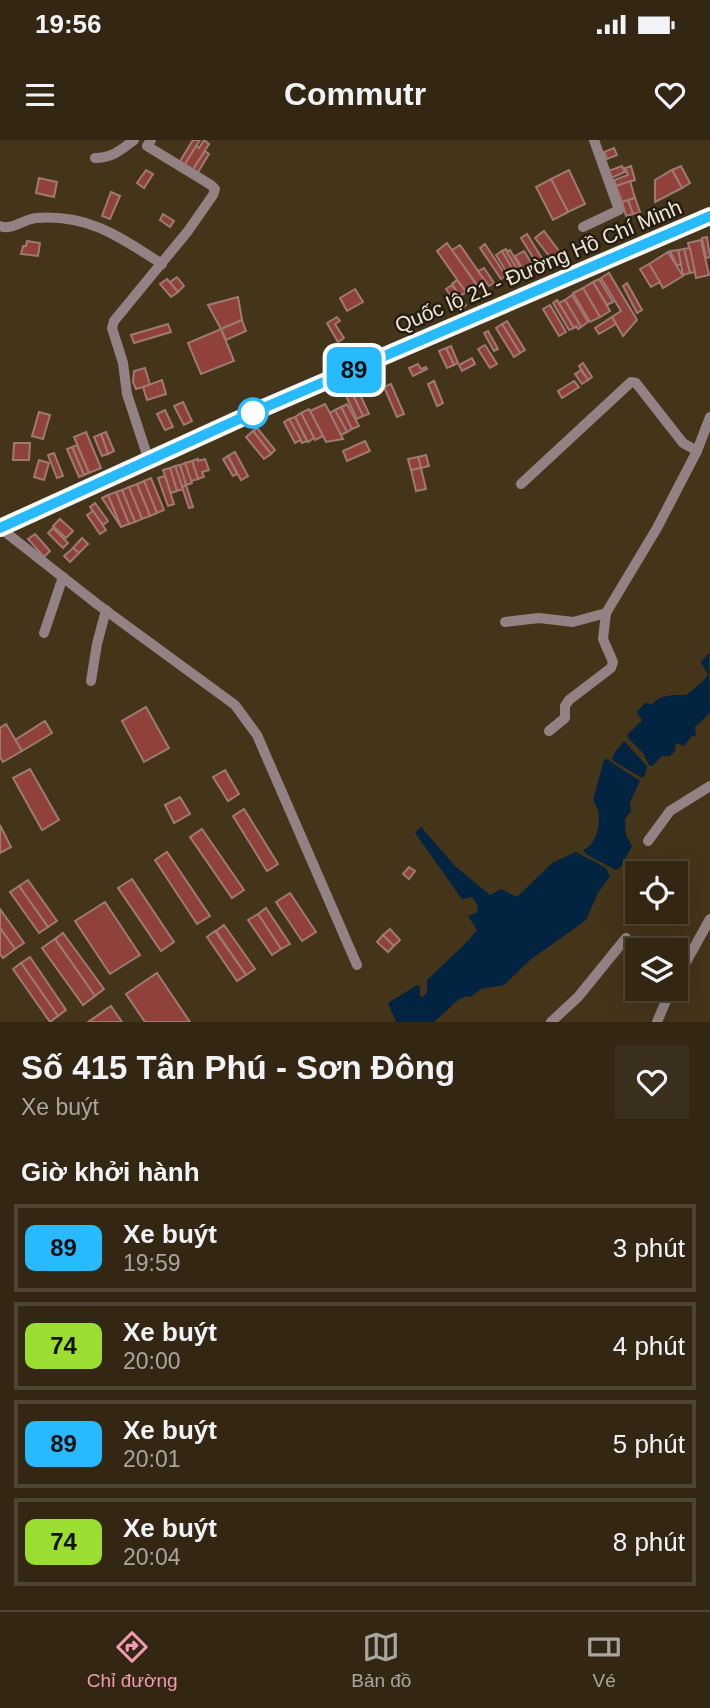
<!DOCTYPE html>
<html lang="vi">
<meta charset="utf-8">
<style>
:root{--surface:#332714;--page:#3b2f1d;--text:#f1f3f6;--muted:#a9a5a0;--line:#4e4434;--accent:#f19ab1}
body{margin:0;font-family:Helvetica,sans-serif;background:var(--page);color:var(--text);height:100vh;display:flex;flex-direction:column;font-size:26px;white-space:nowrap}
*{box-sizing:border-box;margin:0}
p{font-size:23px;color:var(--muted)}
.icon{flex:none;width:38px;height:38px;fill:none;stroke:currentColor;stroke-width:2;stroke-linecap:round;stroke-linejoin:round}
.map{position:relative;height:882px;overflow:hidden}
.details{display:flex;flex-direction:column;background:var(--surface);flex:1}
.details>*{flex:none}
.badge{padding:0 14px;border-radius:10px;font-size:24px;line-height:46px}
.controls{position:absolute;left:625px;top:721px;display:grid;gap:14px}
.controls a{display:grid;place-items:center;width:63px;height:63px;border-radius:0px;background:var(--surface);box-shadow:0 7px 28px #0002,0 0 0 2px var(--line);font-size:35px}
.map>.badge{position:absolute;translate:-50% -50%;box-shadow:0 0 0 4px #fff}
h2{padding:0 21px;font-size:26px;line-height:63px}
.round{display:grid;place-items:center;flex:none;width:74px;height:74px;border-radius:0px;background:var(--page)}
.overview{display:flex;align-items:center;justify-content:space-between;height:119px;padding:0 21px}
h1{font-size:33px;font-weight:700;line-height:52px}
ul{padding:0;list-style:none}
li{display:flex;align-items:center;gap:21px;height:88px;margin:0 14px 10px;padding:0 7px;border:4px solid var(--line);border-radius:0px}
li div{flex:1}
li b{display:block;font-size:26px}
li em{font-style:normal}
li .badge{min-width:77px;font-weight:700;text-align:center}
.status{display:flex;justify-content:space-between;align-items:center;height:49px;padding:0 35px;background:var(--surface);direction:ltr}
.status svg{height:19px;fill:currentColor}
header{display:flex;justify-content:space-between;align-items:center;height:91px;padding:0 21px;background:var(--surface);font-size:32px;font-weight:700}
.tab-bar{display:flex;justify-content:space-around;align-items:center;height:98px;border-top:2px solid var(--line);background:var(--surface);font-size:19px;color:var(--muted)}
.tab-bar a{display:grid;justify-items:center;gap:4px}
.tab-bar .active{color:var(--accent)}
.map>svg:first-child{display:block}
</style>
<div class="status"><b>19:56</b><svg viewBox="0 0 49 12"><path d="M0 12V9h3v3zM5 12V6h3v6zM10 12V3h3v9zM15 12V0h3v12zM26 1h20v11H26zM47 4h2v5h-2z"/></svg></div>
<header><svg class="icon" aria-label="menu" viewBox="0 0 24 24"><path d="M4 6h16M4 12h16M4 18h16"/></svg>Commutr<svg class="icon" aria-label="heart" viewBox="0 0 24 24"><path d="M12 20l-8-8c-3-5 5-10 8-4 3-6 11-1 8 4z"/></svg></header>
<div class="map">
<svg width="710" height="882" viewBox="0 0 710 882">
<rect width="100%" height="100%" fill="#44341a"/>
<g fill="#032440">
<path d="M709,513L710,573L695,587L696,596H692L684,606L676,603L675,611L670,616H662L652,626L649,625L643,613L628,598L627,595L642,580L637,572L645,563L652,564C662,554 673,555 686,555C692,550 706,540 708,535L701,522Z"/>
<polygon points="624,601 647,626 645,635 642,638 612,620 615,612"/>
<path d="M607,619L640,641L630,662L631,671L625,679L626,695L632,706L621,727L616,730L587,715L583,710C596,706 601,683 598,670C597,667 595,664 593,660L604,620Z"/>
<polygon points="421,687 455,726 490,755 501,749 517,757 552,723 576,712 606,728 610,736 598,753 586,780 530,820 504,845 481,849 470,857 468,856 458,860 434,882 396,882 388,863 417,845 420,847 420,856 423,857 427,852 427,840 467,802 477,790 468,776 478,772 477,764 472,757 462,759 415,693"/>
</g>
<g fill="#90413a" stroke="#9e7a75" stroke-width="2">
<polygon points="193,0 200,0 184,26 179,23"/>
<polygon points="204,0 209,4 192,31 184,26 196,6 199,8"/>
<polygon points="614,8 617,15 607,19 604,12"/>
<polygon points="205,11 209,14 197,34 192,31"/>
<polygon points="622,26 625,32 611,38 608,31"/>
<polygon points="631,26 635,40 616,46 614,40 628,35 625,28"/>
<polygon points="681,26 690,43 682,48 672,30"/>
<polygon points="146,30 153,34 144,48 137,43"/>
<polygon points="569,30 585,64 568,72 551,39"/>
<polygon points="672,30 682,48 655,62 655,40"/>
<polygon points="39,38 57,42 54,57 36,53"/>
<polygon points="551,39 568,72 553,80 536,47"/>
<polygon points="630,41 635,58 622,62 616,46"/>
<polygon points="111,52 120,56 110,79 102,76"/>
<polygon points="635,58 640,72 633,74 628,60"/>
<polygon points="628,60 633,74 626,76 622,62"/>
<polygon points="163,74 174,81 170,87 160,80"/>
<polygon points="544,91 565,119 557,126 535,98"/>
<polygon points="527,94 543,120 537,124 521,98"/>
<polygon points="707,97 710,117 706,118 702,98"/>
<polygon points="701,100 709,135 696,138 688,103"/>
<polygon points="27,101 40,103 38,116 21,114 23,106 26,106"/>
<polygon points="447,103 476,144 466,152 437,111"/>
<polygon points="485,104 506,136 501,139 480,108"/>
<polygon points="460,105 485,141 478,146 452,110"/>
<polygon points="690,108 695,132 690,133 684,109"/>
<polygon points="506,109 520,134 516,136 502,111"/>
<polygon points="684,109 690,133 683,135 678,110"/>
<polygon points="510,110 523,132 520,134 507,112"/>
<polygon points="678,110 681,124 677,126 670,111"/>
<polygon points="502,111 516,136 511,139 496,115"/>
<polygon points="524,111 533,126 524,131 515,116"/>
<polygon points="668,112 683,136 663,148 649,124"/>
<polygon points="649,124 660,142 651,147 640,129"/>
<polygon points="484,128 494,143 489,146 478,131"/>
<polygon points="609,133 637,180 623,196 612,177 621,171 601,138"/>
<polygon points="177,137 184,146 178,152 170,142"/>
<polygon points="167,139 178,152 171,157 160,144"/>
<polygon points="599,139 613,162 607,165 593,142"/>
<polygon points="457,140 466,152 460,156 452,144"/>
<polygon points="593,142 610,171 600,177 583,148"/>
<polygon points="627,143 642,170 637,173 623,146"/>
<polygon points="452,145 466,165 460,170 446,149"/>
<polygon points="583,148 600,177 590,182 573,153"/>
<polygon points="355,149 363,162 347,171 340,158"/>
<polygon points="572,155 588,182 581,187 565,160"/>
<polygon points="238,157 242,180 221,189 208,165"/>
<polygon points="557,160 574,188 569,190 553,163"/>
<polygon points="565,160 581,187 578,189 576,186 574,188 559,163"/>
<polygon points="550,165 566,192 559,196 543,169"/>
<polygon points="337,177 340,181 335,184 344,198 338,202 327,183"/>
<polygon points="612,177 616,184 599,194 595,188"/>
<polygon points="242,180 246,191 226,200 221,189"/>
<polygon points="507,181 525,210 520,213 502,184"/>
<polygon points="168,184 171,192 134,203 131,195"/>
<polygon points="502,184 520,213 514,217 496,188"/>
<polygon points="221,189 234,221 201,234 188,203"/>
<polygon points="488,191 498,209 494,211 484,193"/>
<polygon points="485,205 497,224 490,228 478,209"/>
<polygon points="451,206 458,223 454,225 446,208"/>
<polygon points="446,208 454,225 447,228 439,211"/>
<polygon points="472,218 475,224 462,231 459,225"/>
<polygon points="583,223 592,237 588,240 579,226"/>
<polygon points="418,224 421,229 426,227 427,229 413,236 409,228"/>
<polygon points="145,228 150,245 136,249 133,242 134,231"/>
<polygon points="581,230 588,240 582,244 575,234"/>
<polygon points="162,240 166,254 147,260 143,247"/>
<polygon points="434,241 443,263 437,266 428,244"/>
<polygon points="574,241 579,247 562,258 558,251"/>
<polygon points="391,244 404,274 397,277 384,247"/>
<polygon points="357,248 369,274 363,276 351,251"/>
<polygon points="351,251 363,276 357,279 345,254"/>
<polygon points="183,262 192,281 184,285 174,266"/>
<polygon points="325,264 330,273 343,299 326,302 323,296 310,271"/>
<polygon points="347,264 359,286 352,289 341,267"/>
<polygon points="341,267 352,289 347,292 335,270"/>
<polygon points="309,269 323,296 315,300 301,273"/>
<polygon points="165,270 173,287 165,290 157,274"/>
<polygon points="335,270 347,292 341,295 330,273"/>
<polygon points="39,272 50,275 43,299 32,296"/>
<polygon points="301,273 314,298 308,302 295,277"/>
<polygon points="295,277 307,301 302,303 289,279"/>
<polygon points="289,279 301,300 295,303 284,282"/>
<polygon points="257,288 275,310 271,314 253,291"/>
<polygon points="253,291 271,314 264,319 246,297"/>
<polygon points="86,292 101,328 89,333 74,297"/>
<polygon points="106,292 114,311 108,314 101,294"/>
<polygon points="101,294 108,314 102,316 94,297"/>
<polygon points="365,301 370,311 347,321 343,311"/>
<polygon points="14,303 30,303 29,320 13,320"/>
<polygon points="77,305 89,333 84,335 72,307"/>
<polygon points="72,307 84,335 79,337 67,309"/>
<polygon points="235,312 248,336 241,340 228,316"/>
<polygon points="54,313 63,336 57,338 48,315"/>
<polygon points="426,315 429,326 421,328 418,317"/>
<polygon points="228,316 237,334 233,336 223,319"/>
<polygon points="418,317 421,328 411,330 408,319"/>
<polygon points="198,319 198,321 205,319 209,330 202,332 204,337 198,339 192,321"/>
<polygon points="39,320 49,323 44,340 34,337"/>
<polygon points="192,321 198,339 191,341 185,323"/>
<polygon points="185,323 192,343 186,345 180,325"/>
<polygon points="180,325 186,345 182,347 175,326"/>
<polygon points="175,326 183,349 177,351 170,328"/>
<polygon points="170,328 177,351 171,353 163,330"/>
<polygon points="421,328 426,349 416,351 411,330"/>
<polygon points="165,336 174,364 168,366 158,338"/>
<polygon points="151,338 164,370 157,373 144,341"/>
<polygon points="144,341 157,373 150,376 137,344"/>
<polygon points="137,344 150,376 142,379 129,347"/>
<polygon points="186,345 193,367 189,368 182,347"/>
<polygon points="129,347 142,379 135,382 122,350"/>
<polygon points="122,350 135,382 129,384 116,352"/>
<polygon points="116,352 129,384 121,387 108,355"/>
<polygon points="108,355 121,387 102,358"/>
<polygon points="95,363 108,381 103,385 90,367"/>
<polygon points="93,371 106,390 100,394 87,375"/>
<polygon points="60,379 73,391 66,398 53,386"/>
<polygon points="53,388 68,403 63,408 48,393"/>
<polygon points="35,394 50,411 44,417 28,399"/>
<polygon points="82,398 88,404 79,413 73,408"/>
<polygon points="73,408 79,413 70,422 64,416"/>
<polygon points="146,567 169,608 144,622 122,581"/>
<polygon points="45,581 52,593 22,611 15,600"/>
<polygon points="6,584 22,611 3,622 0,617 0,588"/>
<polygon points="30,629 59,680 42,690 13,638"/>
<polygon points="225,630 239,654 228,661 213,637"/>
<polygon points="180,657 190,674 174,683 165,665"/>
<polygon points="244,669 278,724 267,731 233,676"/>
<polygon points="0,685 11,707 0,713"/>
<polygon points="202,689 244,750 232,758 190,697"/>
<polygon points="167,712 210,776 197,784 155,720"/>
<polygon points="409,727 415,731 409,739 403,734"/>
<polygon points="132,739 174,802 161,811 118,748"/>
<polygon points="28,740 57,781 48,787 19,746"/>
<polygon points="19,746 48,787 39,793 10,752"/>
<polygon points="290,753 316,792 302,801 276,762"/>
<polygon points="105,762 140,815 110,834 75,781"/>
<polygon points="266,768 290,804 281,809 258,774"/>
<polygon points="0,769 24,803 15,809 0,788"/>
<polygon points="258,774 281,809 272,815 248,780"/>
<polygon points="224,785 255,829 246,835 216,791"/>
<polygon points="0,788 15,809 3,818 0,814"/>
<polygon points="390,789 400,800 394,806 383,795"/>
<polygon points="215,791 246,835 237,841 207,797"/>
<polygon points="63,793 104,849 95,856 55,799"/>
<polygon points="383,795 394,806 388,812 377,802"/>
<polygon points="55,799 95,856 83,865 42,808"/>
<polygon points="30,817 66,870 58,876 21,823"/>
<polygon points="21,823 58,876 50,882 13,829"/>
<polygon points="157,833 190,882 145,882 126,854"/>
<polygon points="111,866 122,882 88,882"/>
</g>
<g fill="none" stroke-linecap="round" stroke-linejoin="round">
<g stroke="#928283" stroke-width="10">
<path d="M95,18C112,18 121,10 134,0"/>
<path d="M0,86C11,91 24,79 36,78C89,74 120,97 162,124"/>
<polyline points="583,87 619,70 594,0"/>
<polyline points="149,321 127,254 123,223 112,188 114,181 188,91 213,55 215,49 211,45 147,6 151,0"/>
<polyline points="521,344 631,242 636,243 683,303 697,311"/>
<polyline points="0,388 97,464 235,565 257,595 357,825"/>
<polyline points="505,482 539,478 573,482 606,473"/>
<polyline points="44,493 63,437"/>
<polyline points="91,541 97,504 106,470"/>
<polyline points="549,591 565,578 565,566 569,560 611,528 613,522 603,499 606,473 657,388 697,311 710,277"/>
<polyline points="648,701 670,671 710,646"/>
<polyline points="676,840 710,779"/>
<polyline points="551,882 578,857 626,798"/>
<polyline points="657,882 671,849"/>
</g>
<polyline stroke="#faf2f2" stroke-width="18" points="0,388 261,269 710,76"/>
</g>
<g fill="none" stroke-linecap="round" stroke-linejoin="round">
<defs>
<polyline id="line" points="0,388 261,269 710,76"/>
</defs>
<use href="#line" stroke="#fff" stroke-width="16"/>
<use href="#line" stroke="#27baff" stroke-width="10"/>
</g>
<circle fill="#fff" stroke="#27baff" stroke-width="3.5" cx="253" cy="273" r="14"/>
<g text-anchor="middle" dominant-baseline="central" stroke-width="5" stroke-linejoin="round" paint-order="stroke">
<g font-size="21" fill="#f0e6d7" stroke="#251d12">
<text transform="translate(538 126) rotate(-23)">Quốc lộ 21 - Đường Hồ Chí Minh</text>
</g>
</g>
</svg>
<div class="controls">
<a><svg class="icon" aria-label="locate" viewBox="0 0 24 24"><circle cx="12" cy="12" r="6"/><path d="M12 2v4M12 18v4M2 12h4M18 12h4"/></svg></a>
<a><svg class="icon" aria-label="layers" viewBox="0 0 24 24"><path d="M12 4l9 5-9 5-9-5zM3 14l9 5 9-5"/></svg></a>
</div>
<b class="badge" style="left:354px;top:230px;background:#27baff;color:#111">89</b>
</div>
<section class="details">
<div class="overview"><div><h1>Số 415 Tân Phú - Sơn Đông</h1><p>Xe buýt</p></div><a class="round"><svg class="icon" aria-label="heart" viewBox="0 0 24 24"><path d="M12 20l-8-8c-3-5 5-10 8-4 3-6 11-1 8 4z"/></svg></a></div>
<h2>Giờ khởi hành</h2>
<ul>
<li><span class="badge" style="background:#27baff;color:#111">89</span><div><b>Xe buýt</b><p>19:59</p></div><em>3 phút</em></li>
<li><span class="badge" style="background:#9cdd31;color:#111">74</span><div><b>Xe buýt</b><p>20:00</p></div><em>4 phút</em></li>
<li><span class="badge" style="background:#27baff;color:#111">89</span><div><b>Xe buýt</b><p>20:01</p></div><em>5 phút</em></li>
<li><span class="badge" style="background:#9cdd31;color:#111">74</span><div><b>Xe buýt</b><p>20:04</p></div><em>8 phút</em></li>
</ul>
</section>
<nav class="tab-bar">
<a class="active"><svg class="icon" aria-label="directions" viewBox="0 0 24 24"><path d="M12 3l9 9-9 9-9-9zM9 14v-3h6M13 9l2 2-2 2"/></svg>Chỉ đường</a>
<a><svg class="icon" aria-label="map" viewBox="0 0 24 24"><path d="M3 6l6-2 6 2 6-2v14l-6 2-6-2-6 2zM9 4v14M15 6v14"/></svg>Bản đồ</a>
<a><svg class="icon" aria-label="tickets" viewBox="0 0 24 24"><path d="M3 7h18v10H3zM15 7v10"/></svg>Vé</a>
</nav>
